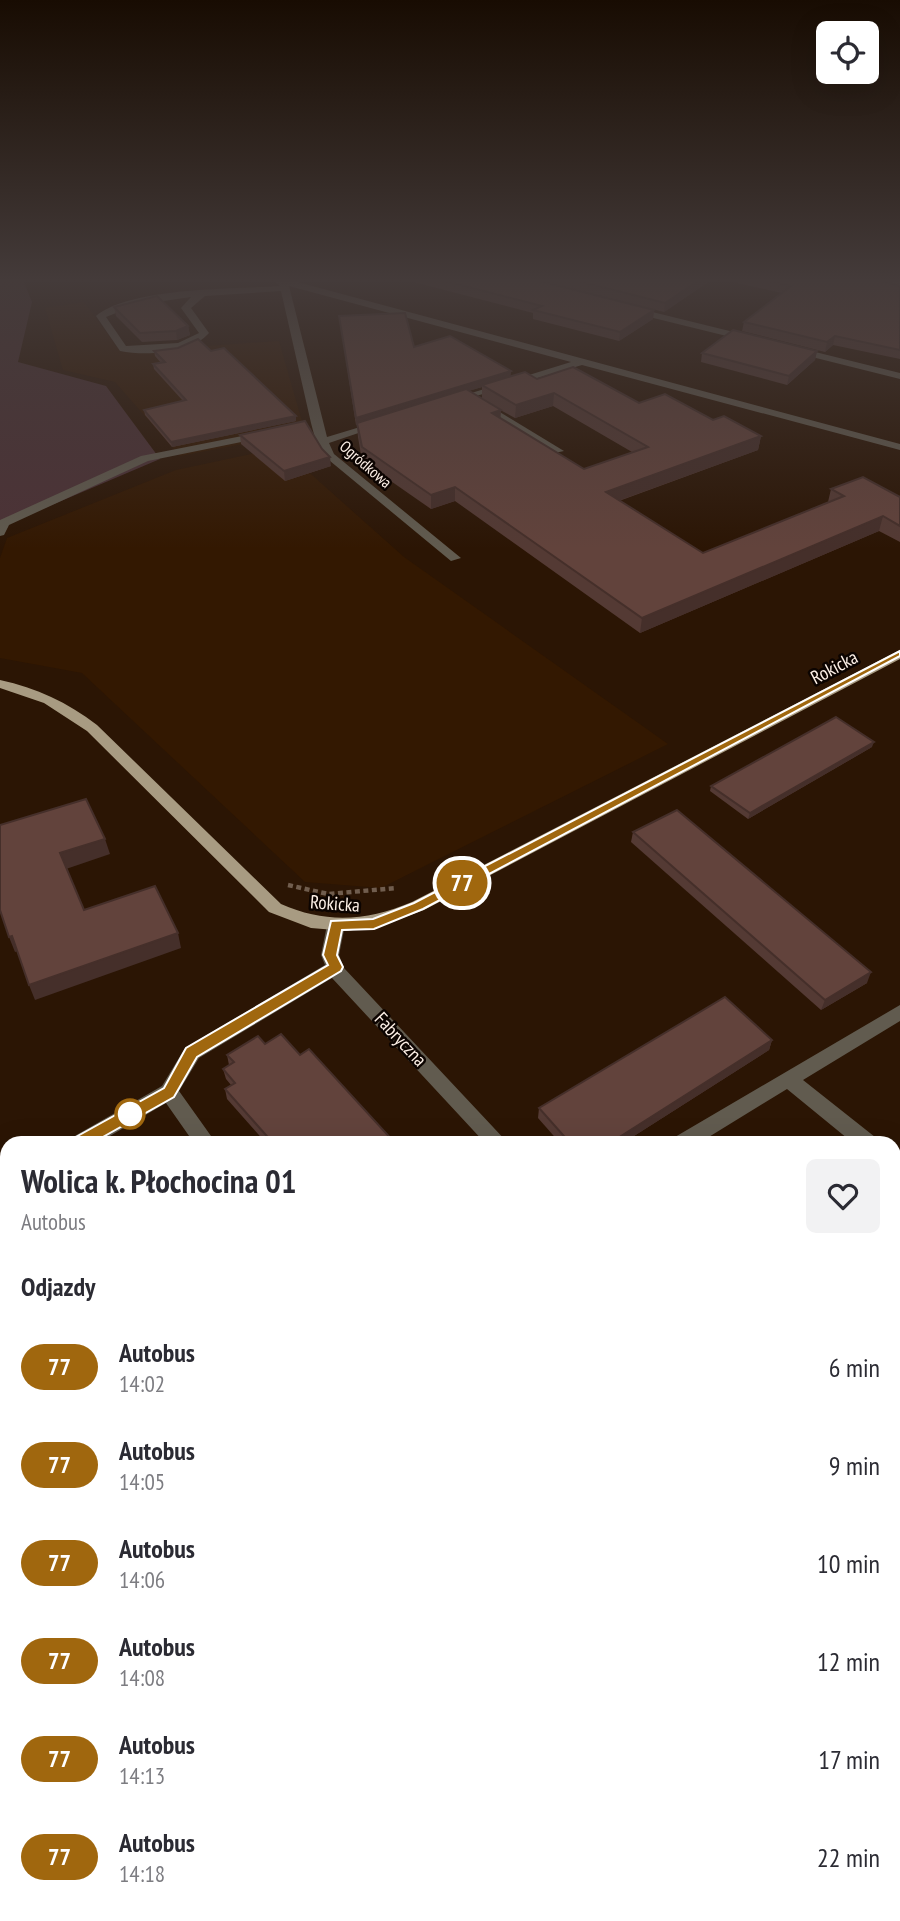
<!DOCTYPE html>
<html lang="pl">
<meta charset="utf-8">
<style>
:root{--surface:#fff;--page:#f2f2f3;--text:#2b2b33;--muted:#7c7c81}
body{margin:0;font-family:"PT Sans Narrow",sans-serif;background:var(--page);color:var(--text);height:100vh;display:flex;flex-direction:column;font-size:26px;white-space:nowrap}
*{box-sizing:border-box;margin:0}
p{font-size:23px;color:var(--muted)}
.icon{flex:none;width:38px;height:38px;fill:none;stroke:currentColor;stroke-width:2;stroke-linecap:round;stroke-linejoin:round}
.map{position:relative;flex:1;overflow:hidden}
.details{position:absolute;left:0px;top:1136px;width:901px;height:786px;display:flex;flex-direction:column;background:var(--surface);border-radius:21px 21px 0 0;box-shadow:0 7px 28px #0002}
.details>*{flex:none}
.badge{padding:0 14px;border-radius:23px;font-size:24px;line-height:46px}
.tools{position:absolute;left:816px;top:21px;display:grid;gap:14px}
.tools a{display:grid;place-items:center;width:63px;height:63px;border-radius:10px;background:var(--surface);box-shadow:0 7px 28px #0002;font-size:35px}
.map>.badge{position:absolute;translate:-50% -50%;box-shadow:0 0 0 4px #fff}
h2{padding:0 21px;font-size:26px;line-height:63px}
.round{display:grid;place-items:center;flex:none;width:74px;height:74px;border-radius:10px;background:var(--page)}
.headline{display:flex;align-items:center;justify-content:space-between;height:119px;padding:0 21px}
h1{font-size:33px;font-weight:600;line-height:52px}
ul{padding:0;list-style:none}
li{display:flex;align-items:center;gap:21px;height:98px;padding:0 21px}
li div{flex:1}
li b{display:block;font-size:26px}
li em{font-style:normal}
li .badge{min-width:77px;font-weight:700;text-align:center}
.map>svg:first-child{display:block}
</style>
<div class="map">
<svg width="900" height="1921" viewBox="0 0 900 1921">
<rect width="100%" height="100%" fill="#2b1504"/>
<g fill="#331801">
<polygon points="84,302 121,352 279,341 305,432 180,456 115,382 63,370 45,308"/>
<polygon points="299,444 303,467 404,557 668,744 381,888 305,882 82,673 0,658 0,558 7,538 176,470"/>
<polygon points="7,1434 7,1914 621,1914 625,1921 0,1921 0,1437"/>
</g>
<g fill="#4c3236">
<polygon points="0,280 23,280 32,302 18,362 106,386 160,459 0,527"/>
<polygon points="900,1435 900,1921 625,1921 621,1915 894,1914 894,1441"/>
</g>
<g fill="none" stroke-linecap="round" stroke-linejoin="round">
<polyline stroke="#705d4e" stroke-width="4.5" stroke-dasharray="5 3.5" stroke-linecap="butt" points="288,885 328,894 396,888"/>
<g fill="#615b4f" fill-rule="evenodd">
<path d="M274,280H290L900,444V450L582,365L449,404V400L571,362L289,286L327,437L380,421L385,424L329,443L334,454L461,558L451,561L324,456L316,442L311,423L281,291L205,296L191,308L209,333L207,335C188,354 145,356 120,351L96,316C130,287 235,289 280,286ZM191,297L181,308L199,333L178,343L126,346L106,317L136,305Z"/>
<polygon points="887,280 900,280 900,286 888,282"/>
<polygon points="632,307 754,337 756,339 751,342 629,312"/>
<polygon points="795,347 900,373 900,379 792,352 790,350"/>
<polygon points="477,403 485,403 564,451 555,453 477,407"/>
<polygon points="262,432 267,435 266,437 148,461 9,525 4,535 0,536 0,520 141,456"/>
<polygon points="336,919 345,925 339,955 344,968 508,1143 485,1143 332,978 199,1058 179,1091 216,1143 194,1143 166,1103 98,1143 70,1143 73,1137 162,1086 185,1048 325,965 321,955 327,925"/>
<polygon points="900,1005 900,1021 803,1080 875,1137 878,1143 853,1143 787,1089 699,1143 672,1143 675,1137"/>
<polygon points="894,1154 900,1156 900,1177 894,1175"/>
<polygon points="7,1389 7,1414 0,1417 0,1392"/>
<polygon points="7,1670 7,1701 0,1703 0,1672"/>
</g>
<path fill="#a89b82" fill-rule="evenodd" d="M900,650V659L424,910L383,925L347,931L311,928L269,912L87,731L44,703L0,688V680C37,688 67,702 97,725L281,904C326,924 367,921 412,902Z"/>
</g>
<g fill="#543a34" fill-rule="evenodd">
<polygon points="406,280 535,280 654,310 653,319 619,341 533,319 533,313"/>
<polygon points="538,280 711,280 664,312"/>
<polygon points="724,280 877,280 900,286 900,359 833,345 825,352 742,331 744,322 782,293"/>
<polygon points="114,307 188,326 190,335 177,340 142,342 116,316"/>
<path d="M339,316L414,347L511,371L510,377L537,379L713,420L761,436L758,450L619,501L703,553L828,502L831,489L900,497V542L879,531L640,633L455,501L431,509L362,461L358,437L357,425H356ZM482,387V399L468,391ZM491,405L515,418L553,406L632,452L584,469L500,418L501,410Z"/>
<polygon points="154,351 211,351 296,416 296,421 172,447 145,415 144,410 183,401 154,369 153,364 161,363 155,356"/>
<polygon points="817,351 815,360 787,385 701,362 702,353"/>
<polygon points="240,435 331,466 285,481 241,444"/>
<polygon points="872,747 748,819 710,791 711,786"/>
<polygon points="633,832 867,983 821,1010 631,842"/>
<polygon points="772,1040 769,1050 623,1143 560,1143 538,1118 539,1108"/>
<polygon points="265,1044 300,1055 395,1143 266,1143 227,1099 225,1089 231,1085 226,1079 223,1069 229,1065 227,1055"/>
<polygon points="894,1172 900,1176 900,1246 894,1241"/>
</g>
<g fill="#452f2a">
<polygon points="699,280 711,280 664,312 665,303"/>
<polygon points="654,310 653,319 619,341 620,332"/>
<polygon points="188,326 190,335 177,340 176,331"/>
<polygon points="835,336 833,345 825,352 827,342"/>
<polygon points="817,351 815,360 787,385 789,376"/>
<polygon points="511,371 510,378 482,385 482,387 356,425 356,418"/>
<polygon points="554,393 553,406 515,418 516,405"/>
<polygon points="501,410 500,424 492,413"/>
<polygon points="296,416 296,421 172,447 171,442"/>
<polygon points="761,436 758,450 604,506 606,492"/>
<polygon points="330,457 331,466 285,481 284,471"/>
<polygon points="455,487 455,501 431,509 431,495"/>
<polygon points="883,516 879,531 640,633 642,618"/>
<polygon points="874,742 872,747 748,819 750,813"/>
<polygon points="105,839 110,854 66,869 60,853"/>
<polygon points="178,933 181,948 35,1000 29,985"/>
<polygon points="12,936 18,951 15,952 9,937"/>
<polygon points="871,972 867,983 821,1010 825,1000"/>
<polygon points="772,1040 769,1050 623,1143 610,1143"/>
<polygon points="7,1288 7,1300 0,1304 0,1292"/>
<polygon points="7,1531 7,1537 0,1541 0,1536"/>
</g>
<g fill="#62433c" stroke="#452f2a" stroke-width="2">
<polygon points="441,280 535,280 654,310 620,332 533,310 542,306"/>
<polygon points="574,280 699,280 665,303"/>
<polygon points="765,280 877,280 900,286 900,350 835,336 827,342 744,322 791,286"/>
<polygon points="157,296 188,326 176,331 140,333 114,307"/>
<polygon points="405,313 414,347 450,336 511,371 356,418 339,316"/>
<polygon points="733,330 817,351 789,376 702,353"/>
<polygon points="198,339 211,351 224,348 296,416 171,442 144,410 186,400 153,364 165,362 154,351 178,348"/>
<polygon points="573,367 639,403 665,394 713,420 724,416 761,436 606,492 703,553 844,496 831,489 863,477 900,497 900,526 883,516 642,618 455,487 431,495 362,447 357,423 466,389 501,410 492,413 584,469 648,447 554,393 516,405 482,385 525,372 537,379"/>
<polygon points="305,421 322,449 330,457 284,471 240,435"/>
<polygon points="836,717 874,742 750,813 711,786"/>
<polygon points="86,799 105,839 60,853 84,910 155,886 178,933 29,985 12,936 9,937 0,910 0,825"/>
<polygon points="677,810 871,972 825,1000 633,832"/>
<polygon points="725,997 772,1040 610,1143 570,1143 539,1108"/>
<polygon points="281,1034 300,1055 309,1049 395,1143 273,1143 225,1089 235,1083 223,1069 234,1062 227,1055 258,1036 265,1044"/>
<polygon points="852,1139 856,1141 858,1143 847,1143"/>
<polygon points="894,1172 900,1176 900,1238 894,1234 894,1227 898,1223 894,1220"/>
<polygon points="7,1205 7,1288 0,1292 0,1208"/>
<polygon points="7,1434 7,1531 0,1536 0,1438"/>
<polygon points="543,1914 618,1914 622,1921 547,1921"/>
</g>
<linearGradient id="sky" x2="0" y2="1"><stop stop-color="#180c02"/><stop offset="0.51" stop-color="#443b3a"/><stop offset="1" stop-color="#443b3a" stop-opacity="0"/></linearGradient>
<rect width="900" height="549" fill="url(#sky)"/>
<polygon fill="#a0670e" stroke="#fff" stroke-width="2" points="900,651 900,656 423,909 374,929 342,930 337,955 343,967 341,971 197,1057 174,1097 85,1147 74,1147 74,1138 164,1088 186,1048 328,965 323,955 331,921 373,919 414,903"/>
<circle fill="#fff" stroke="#a0670e" stroke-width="3.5" cx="130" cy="1114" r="14"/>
<g text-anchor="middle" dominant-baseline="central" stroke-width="5" stroke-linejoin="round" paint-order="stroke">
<g font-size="16" fill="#fdf0e7" stroke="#0c0401">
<text transform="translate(366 464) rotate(41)">Ogródkowa</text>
</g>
<g font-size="19" fill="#fdf0e7" stroke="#0c0401">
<text transform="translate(834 667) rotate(-28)">Rokicka</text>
<text transform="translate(335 903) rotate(4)">Rokicka</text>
<text transform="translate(401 1039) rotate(47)">Fabryczna</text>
</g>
</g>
</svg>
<div class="tools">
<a><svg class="icon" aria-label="locate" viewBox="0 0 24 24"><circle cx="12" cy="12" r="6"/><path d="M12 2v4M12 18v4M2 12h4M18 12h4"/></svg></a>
</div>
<b class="badge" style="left:462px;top:883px;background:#a0670e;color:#fff">77</b>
<section class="details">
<div class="headline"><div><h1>Wolica k. Płochocina 01</h1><p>Autobus</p></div><a class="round"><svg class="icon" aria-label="heart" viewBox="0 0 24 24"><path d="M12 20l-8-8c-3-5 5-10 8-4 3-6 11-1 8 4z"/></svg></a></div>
<h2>Odjazdy</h2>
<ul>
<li><span class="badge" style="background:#a0670e;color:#fff">77</span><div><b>Autobus</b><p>14:02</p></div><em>6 min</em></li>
<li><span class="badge" style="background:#a0670e;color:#fff">77</span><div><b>Autobus</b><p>14:05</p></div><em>9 min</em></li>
<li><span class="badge" style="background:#a0670e;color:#fff">77</span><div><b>Autobus</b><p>14:06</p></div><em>10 min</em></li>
<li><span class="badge" style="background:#a0670e;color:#fff">77</span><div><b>Autobus</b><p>14:08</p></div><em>12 min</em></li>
<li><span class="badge" style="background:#a0670e;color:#fff">77</span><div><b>Autobus</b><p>14:13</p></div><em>17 min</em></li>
<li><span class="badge" style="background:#a0670e;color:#fff">77</span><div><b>Autobus</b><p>14:18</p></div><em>22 min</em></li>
</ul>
</section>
</div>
